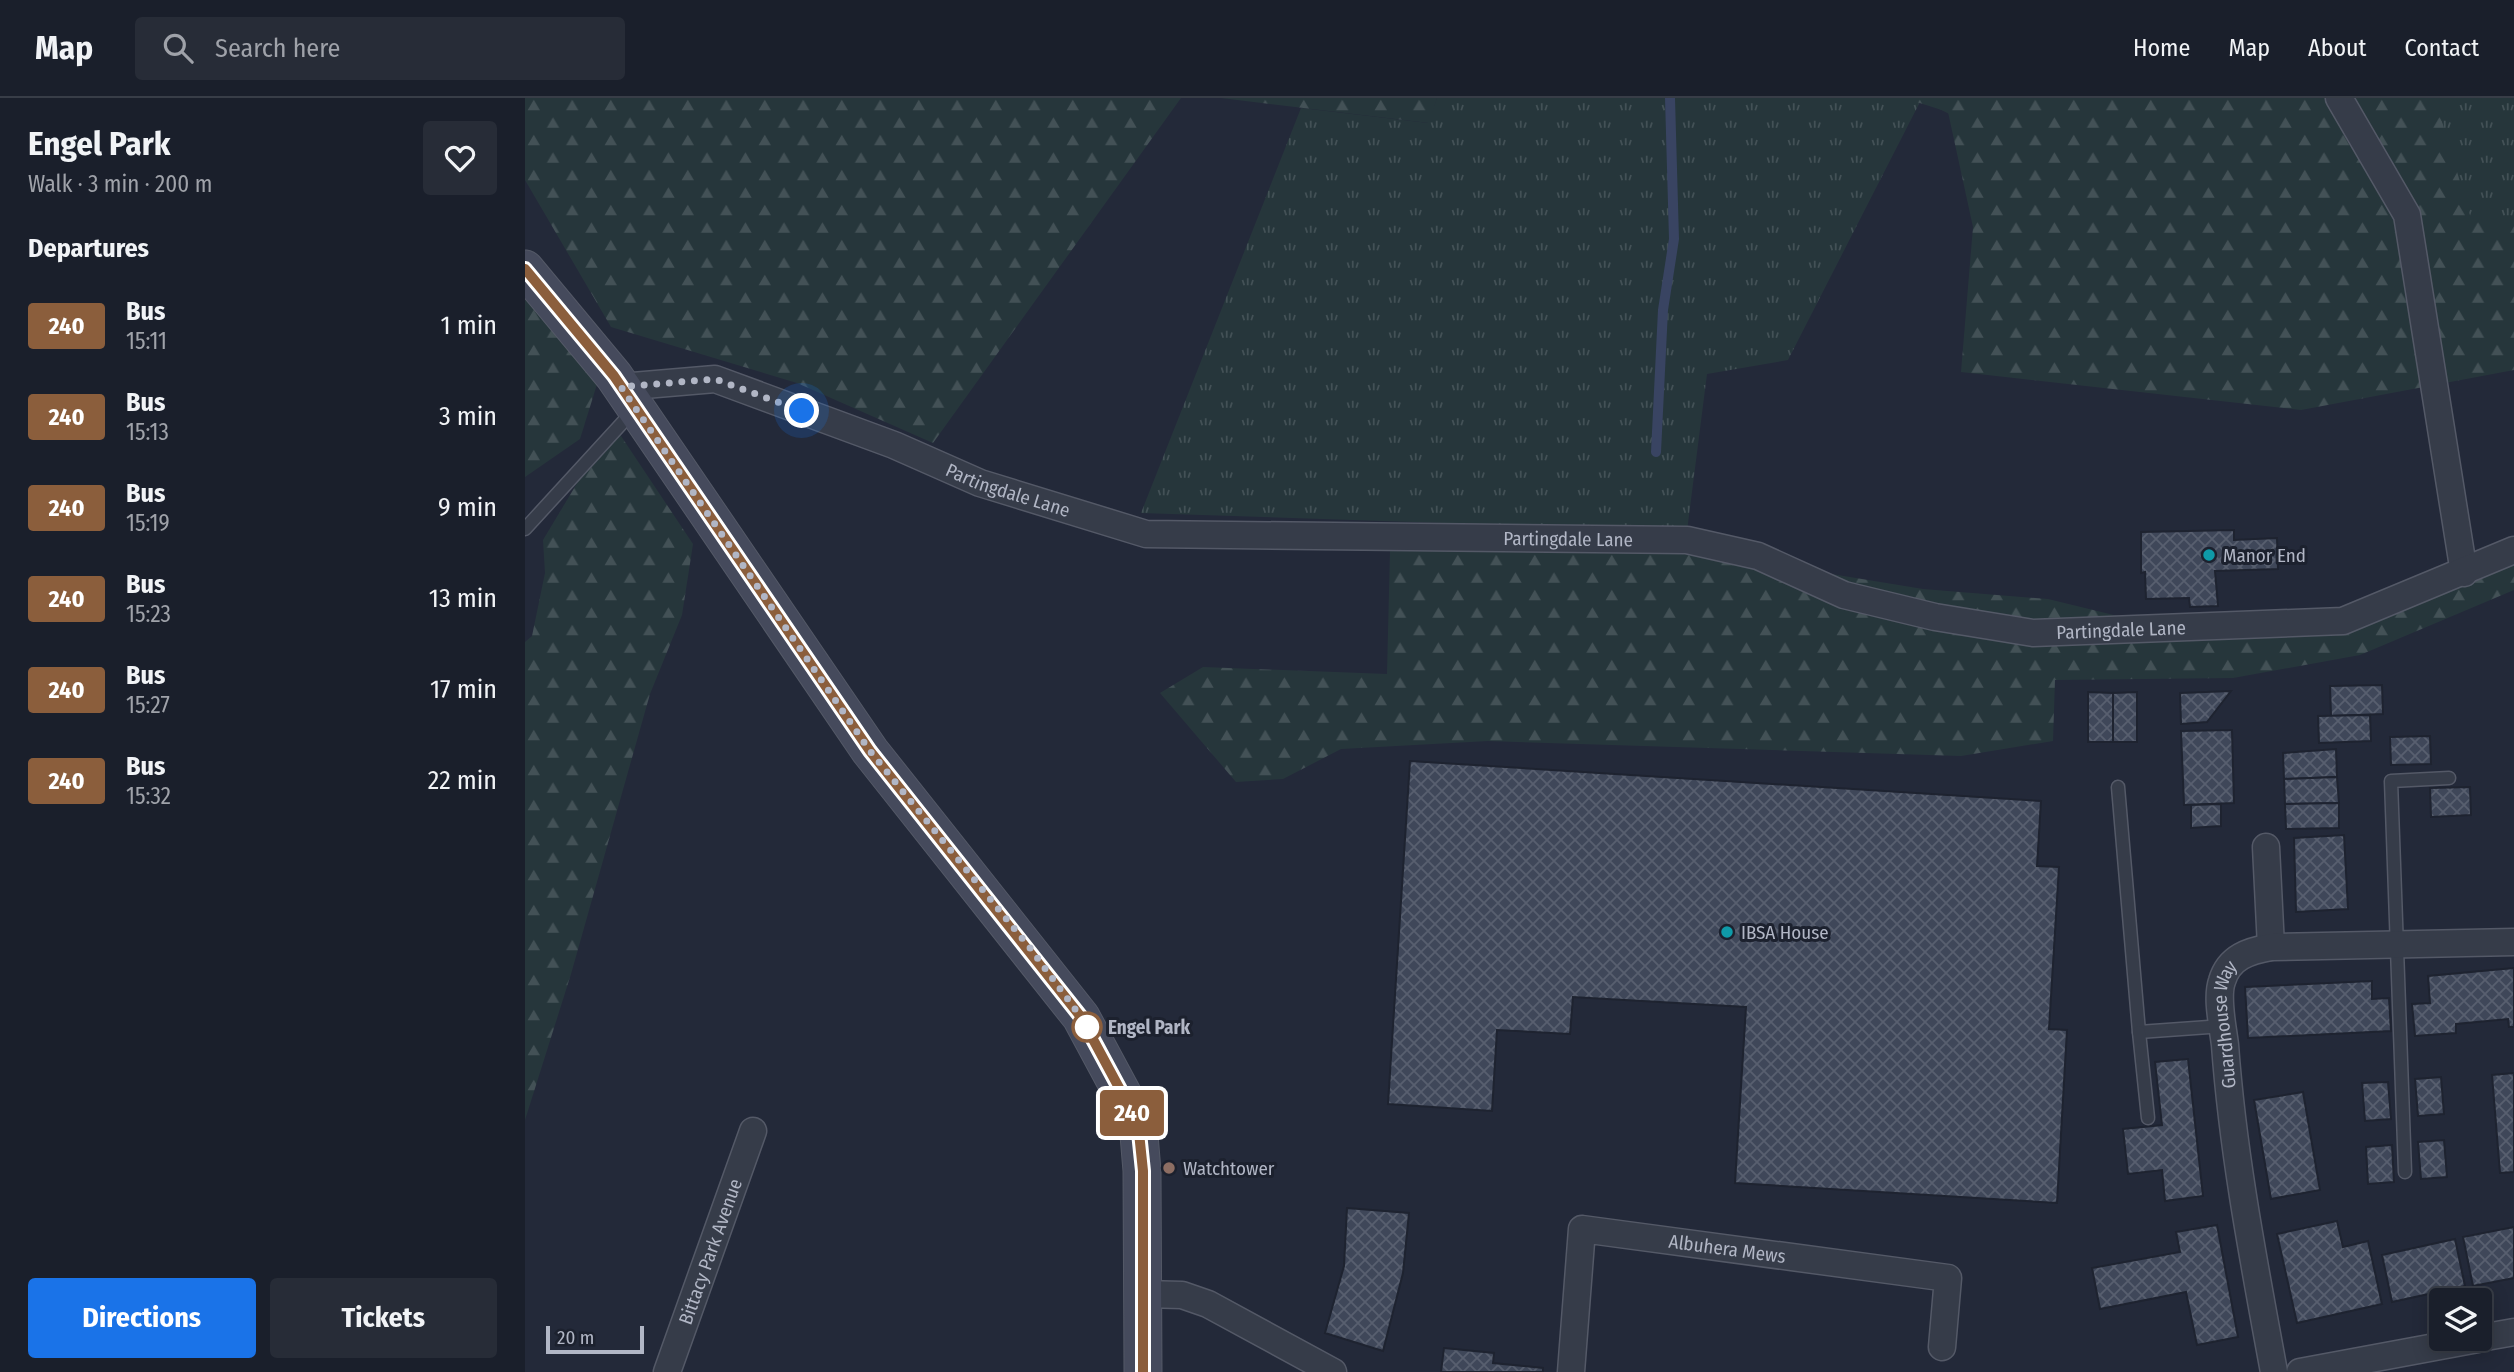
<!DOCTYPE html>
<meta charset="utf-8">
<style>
:root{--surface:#1a1f2b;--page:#272c37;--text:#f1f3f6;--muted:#9fa2a9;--line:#383d47;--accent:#1a73e8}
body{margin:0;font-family:"Fira Sans Condensed",sans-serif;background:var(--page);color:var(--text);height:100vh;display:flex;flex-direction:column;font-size:26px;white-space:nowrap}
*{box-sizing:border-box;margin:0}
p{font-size:23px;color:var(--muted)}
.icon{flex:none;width:38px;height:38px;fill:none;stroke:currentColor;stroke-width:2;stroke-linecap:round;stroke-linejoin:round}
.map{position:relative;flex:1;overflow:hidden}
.drawer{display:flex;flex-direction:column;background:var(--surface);width:525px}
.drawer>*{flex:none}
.badge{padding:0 14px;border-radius:5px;font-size:24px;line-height:46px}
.buttons{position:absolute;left:1904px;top:1190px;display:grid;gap:14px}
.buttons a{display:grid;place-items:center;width:63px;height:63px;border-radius:7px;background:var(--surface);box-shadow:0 4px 18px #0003,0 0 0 2px var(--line);font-size:35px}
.scale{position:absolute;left:21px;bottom:18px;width:98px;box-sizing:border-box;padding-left:7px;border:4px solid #b1b6c5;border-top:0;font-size:19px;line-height:24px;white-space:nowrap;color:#b1b6c5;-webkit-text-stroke:5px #1c212e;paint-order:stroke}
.you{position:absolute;width:35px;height:35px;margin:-18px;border:5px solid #fff;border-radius:50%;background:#1a73e8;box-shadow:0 0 0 10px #1a73e833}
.map>.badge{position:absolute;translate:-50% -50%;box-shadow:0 0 0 4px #fff}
h2{padding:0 28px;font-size:26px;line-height:63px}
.round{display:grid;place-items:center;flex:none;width:74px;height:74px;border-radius:7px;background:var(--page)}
.overview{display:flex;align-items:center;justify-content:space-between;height:119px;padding:0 28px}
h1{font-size:33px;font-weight:700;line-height:52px}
.button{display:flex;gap:14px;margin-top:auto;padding:14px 28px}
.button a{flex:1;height:80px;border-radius:7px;background:var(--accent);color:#fff;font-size:28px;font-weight:700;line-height:80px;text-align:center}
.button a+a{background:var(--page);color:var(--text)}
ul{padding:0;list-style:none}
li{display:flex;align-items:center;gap:21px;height:91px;padding:0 28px}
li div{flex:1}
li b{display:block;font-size:26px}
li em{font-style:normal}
li .badge{min-width:77px;font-weight:700;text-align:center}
header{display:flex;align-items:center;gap:42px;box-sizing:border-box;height:98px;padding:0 35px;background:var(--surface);border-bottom:2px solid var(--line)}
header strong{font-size:33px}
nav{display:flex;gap:38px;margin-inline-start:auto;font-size:24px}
.search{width:490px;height:63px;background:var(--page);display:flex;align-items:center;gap:18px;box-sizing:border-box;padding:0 24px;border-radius:7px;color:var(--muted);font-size:26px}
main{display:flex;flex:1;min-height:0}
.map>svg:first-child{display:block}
</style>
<header>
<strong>Map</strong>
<div class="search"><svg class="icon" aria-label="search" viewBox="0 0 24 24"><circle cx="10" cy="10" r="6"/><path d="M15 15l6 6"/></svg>Search here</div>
<nav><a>Home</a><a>Map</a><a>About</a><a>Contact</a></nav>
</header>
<main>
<section class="drawer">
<div class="overview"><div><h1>Engel Park</h1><p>Walk · 3 min · 200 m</p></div><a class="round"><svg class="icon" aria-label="heart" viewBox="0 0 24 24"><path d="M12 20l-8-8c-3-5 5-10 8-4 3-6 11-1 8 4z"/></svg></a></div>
<h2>Departures</h2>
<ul>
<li><span class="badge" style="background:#8b5e3c;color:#fff">240</span><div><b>Bus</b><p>15:11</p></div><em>1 min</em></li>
<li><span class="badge" style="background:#8b5e3c;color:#fff">240</span><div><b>Bus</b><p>15:13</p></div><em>3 min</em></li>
<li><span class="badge" style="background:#8b5e3c;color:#fff">240</span><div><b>Bus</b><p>15:19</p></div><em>9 min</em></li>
<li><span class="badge" style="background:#8b5e3c;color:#fff">240</span><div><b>Bus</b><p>15:23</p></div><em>13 min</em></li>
<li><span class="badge" style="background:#8b5e3c;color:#fff">240</span><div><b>Bus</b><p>15:27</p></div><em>17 min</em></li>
<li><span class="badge" style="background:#8b5e3c;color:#fff">240</span><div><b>Bus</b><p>15:32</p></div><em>22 min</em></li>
</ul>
<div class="button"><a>Directions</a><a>Tickets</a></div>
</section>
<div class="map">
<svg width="1989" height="1274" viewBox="0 0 1989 1274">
<defs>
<pattern id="grass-tufts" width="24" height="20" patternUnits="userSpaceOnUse" patternTransform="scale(1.75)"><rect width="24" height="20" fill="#26363b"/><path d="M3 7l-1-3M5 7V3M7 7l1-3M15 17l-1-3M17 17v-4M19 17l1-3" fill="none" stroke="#435156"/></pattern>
<pattern id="forest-firs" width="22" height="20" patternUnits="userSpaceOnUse" patternTransform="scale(1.75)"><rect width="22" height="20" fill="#26363b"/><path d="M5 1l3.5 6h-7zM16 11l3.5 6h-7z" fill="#435156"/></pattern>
<pattern id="building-cross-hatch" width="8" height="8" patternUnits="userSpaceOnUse" patternTransform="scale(1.75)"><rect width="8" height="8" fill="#3f4759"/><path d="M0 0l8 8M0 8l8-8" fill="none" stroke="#585f6f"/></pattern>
</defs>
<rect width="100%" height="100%" fill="#232939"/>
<polygon fill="url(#grass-tufts)" points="912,0 1989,0 1989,246 1901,250 1396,2 1263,262 1182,276 1162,433 616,415 776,10 903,25"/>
<g fill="url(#forest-firs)">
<polygon points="0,0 656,0 408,345 272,285 86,229 0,82"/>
<polygon points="696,0 912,0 904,25"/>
<polygon points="1379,0 1910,0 1947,124 1989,125 1989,272 1776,312 1436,274 1448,129 1423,14"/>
<polygon points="0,198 73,283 55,341 0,379"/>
<polygon points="92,332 168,446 157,517 125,596 46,876 0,1022 0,544 7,538 20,475 18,442 72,352"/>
<polygon points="1155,451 1398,491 1523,501 1605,521 1743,535 1989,463 1989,492 1835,557 1708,580 1530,582 1528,643 1436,658 963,643 816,651 758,681 711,684 635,595 678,569 862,576 865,453"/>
</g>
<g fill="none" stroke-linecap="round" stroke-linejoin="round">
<polyline stroke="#394462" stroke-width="10" points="1131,354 1138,212 1149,141 1145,0"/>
</g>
<g fill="url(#building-cross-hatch)" stroke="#1e2330" stroke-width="2">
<polygon points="1709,432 1709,442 1752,440 1753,471 1690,473 1693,508 1665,509 1664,500 1621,501 1620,474 1616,475 1616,434"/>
<polygon points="1857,587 1858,616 1806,618 1805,588"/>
<polygon points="1706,593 1682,624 1656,626 1655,595"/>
<polygon points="1563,594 1588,595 1588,644 1563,644"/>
<polygon points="1612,594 1612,644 1588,644 1588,595"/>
<polygon points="1845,617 1846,643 1794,645 1793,618"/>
<polygon points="1707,632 1709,705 1659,707 1656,633"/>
<polygon points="1905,638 1906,666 1866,667 1865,639"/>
<polygon points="1811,651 1812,679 1759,681 1758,655"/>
<polygon points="885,663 1516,703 1512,768 1534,769 1524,931 1542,932 1532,1105 1210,1085 1221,909 1048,899 1045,936 972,932 967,1013 863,1006"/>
<polygon points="1812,679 1814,705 1760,706 1759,681"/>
<polygon points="1945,689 1946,717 1906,719 1905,690"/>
<polygon points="1814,705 1814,730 1761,731 1760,706"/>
<polygon points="1696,706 1696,728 1666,730 1666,707"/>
<polygon points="1819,737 1823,811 1771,814 1769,740"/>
<polygon points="1989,870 1989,929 1984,929 1983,921 1931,926 1931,935 1890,938 1887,906 1905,905 1903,878"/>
<polygon points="1847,883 1847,901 1864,900 1866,933 1723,940 1720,889"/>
<polygon points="1663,961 1678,1098 1640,1103 1637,1072 1603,1076 1598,1031 1637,1027 1630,964"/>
<polygon points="1989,975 1989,1074 1975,1075 1967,977"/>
<polygon points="1916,979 1919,1016 1893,1018 1890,981"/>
<polygon points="1863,984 1866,1021 1840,1023 1837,985"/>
<polygon points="1778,994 1795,1092 1746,1101 1729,1002"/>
<polygon points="1919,1042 1922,1079 1896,1081 1893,1044"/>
<polygon points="1867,1047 1869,1084 1843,1086 1841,1049"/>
<polygon points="822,1110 884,1115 878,1175 858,1253 800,1235 819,1168"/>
<polygon points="1812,1123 1818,1149 1843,1143 1857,1206 1772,1225 1752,1136"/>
<polygon points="1692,1127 1713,1239 1672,1247 1661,1194 1575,1211 1567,1170 1655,1154 1651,1134"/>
<polygon points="1989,1129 1989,1180 1948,1188 1938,1139"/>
<polygon points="1930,1141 1940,1188 1867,1204 1857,1157"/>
<polygon points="919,1250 969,1255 968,1265 1018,1270 1018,1274 916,1274"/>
</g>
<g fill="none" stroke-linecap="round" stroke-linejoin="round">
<defs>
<g id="service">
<polyline points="0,431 109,312"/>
<polyline points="1593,689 1614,934 1698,928"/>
<polyline points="1614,934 1623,1020"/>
<polyline points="1880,1074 1866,683 1924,680"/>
</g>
<g id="minor">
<polyline points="1814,0 1882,117 1939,475"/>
<path id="s1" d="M96,289L190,281L369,347L455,385L621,436L1162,442L1233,458L1319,497L1410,519L1508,535L1818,523L1989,452"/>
<polyline points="1741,749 1746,849"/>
<polyline points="618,1196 657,1197 683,1206 808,1274"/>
<polyline points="1955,1240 1989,1234"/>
<path id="s2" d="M142,1274L228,1033"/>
<path id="s3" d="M1046,1274L1057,1131L1423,1180L1417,1249"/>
<path id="s4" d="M1749,1274C1729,1165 1708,1057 1700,947C1698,929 1691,900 1697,883C1704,859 1724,853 1746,849L1989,844"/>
<polyline points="1775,1274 1953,1241"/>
</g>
<polyline id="secondary" points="0,171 89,278 345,653 556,919 613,1025 617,1073 618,1274"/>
</defs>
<use href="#service" stroke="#545967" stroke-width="15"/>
<use href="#minor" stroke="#545967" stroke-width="29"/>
<use href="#secondary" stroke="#545967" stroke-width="39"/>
<use href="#service" stroke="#363c49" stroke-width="12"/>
<use href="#minor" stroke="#363c49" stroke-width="26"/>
<use href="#secondary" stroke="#454a5c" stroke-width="37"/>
</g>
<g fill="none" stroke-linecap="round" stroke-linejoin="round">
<defs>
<polyline id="line" points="0,171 89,278 345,653 556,919 613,1025 618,1073 618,1274"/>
</defs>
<use href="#line" stroke="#fff" stroke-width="16"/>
<use href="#line" stroke="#8b5e3c" stroke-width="10"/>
<polyline stroke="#b1b6c5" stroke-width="7" stroke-dasharray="0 12.6" points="277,313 190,281 96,289 345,653 505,850 556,919 566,938 562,929"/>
</g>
<g fill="#0f9aa8" stroke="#1c212e" stroke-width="2.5">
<circle cx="1684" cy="457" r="7"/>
<circle cx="1202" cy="834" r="7"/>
</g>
<circle fill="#fff" stroke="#8b5e3c" stroke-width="3.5" cx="562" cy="929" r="14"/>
<circle fill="#8d6e63" stroke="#1c212e" stroke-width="2.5" cx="644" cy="1070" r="7"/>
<g text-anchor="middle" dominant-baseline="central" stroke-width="6" stroke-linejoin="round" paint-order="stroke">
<g font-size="19" fill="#b1b6c5" stroke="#1c212e">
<text stroke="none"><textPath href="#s1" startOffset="408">Partingdale Lane</textPath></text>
<text stroke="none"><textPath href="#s1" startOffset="975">Partingdale Lane</textPath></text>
<text stroke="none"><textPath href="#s1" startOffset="1542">Partingdale Lane</textPath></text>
<text stroke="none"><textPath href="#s4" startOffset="352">Guardhouse Way</textPath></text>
<text stroke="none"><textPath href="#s3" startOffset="290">Albuhera Mews</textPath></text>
<text stroke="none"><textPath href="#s2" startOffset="128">Bittacy Park Avenue</textPath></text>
</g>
<g font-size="19" fill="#b1b6c5" stroke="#1c212e" text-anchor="start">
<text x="1698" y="457">Manor End</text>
<text x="1216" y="834">IBSA House</text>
<text x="658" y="1070">Watchtower</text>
</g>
<g font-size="19" font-weight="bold" fill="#b1b6c5" stroke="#1c212e" text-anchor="start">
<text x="583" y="929">Engel Park</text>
</g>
</g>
</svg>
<div class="buttons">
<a><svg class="icon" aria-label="layers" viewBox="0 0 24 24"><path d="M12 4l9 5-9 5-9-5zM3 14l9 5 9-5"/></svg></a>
</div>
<div class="scale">20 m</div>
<div class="you" style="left:277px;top:313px"></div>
<b class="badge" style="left:607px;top:1015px;background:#8b5e3c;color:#fff">240</b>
</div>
</main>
